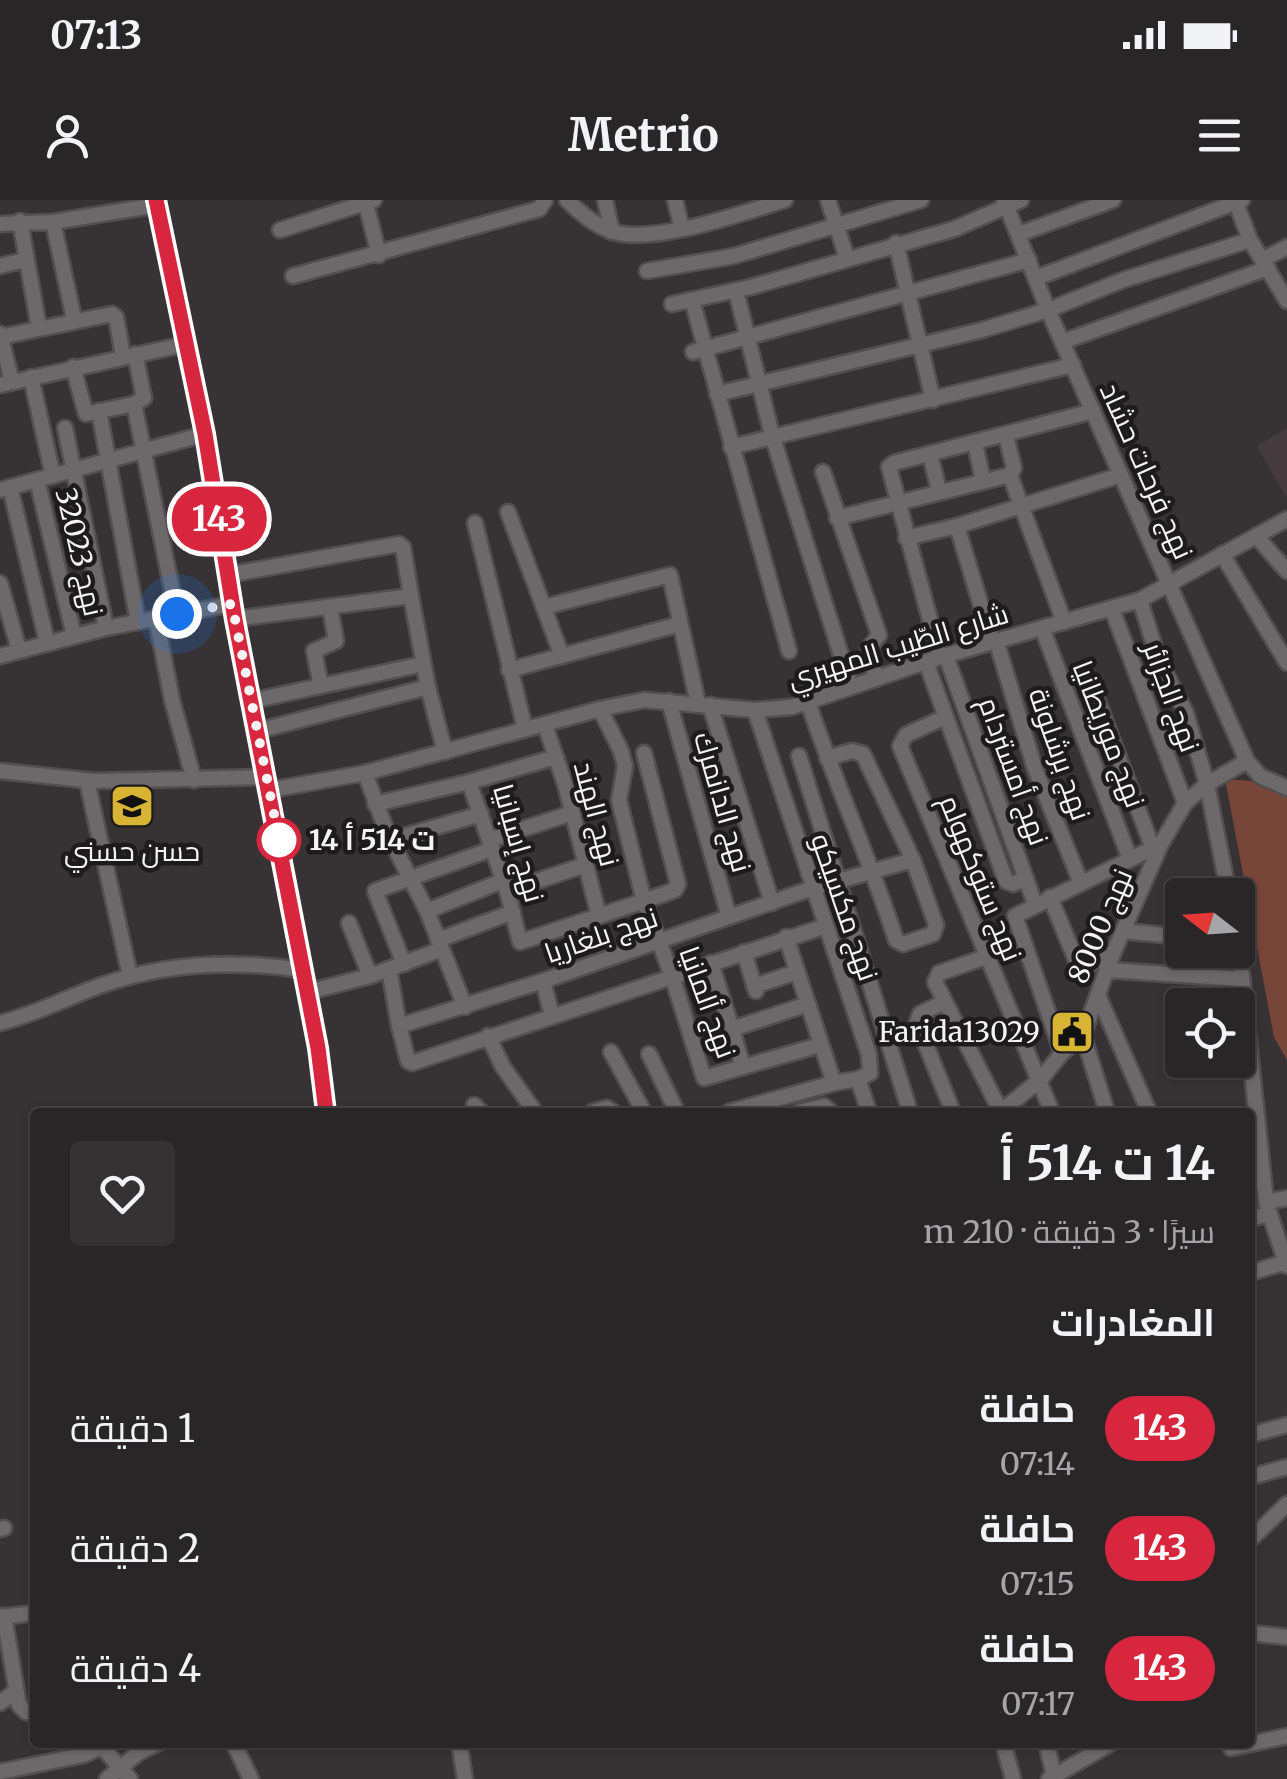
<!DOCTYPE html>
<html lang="ar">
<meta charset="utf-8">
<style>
:root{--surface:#292628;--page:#353234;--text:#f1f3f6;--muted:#a5a5a8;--line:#454345}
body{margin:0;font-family:Merriweather,Cairo,serif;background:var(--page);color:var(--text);direction:rtl;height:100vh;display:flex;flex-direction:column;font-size:38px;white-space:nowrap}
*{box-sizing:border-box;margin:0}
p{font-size:32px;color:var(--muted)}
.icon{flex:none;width:55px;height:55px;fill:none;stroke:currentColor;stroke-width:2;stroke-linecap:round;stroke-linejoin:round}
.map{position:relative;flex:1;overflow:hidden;direction:ltr}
.details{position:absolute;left:30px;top:908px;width:1225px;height:640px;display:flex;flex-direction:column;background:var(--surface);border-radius:10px;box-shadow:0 2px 8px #0004,0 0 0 2px var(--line);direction:rtl}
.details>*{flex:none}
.badge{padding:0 20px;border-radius:32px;font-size:35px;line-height:65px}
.needle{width:65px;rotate:287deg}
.fabs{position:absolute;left:1165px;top:678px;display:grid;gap:20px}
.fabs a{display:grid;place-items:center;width:90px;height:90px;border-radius:10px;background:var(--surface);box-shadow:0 2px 8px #0004,0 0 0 2px var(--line);font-size:50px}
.you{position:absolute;width:50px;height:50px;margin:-25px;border:8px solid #fff;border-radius:50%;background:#1a73e8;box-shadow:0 0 0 15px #1a73e833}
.map>.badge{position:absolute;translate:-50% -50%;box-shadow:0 0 0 5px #fff}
h2{padding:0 40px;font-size:38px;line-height:90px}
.round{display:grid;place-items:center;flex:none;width:105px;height:105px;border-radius:10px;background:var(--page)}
.headline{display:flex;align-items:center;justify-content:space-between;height:170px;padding:0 40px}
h1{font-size:48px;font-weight:700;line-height:75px}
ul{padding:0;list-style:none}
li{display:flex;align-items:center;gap:30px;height:120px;padding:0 40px}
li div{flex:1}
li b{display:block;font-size:38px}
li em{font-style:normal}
li .badge{min-width:110px;font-weight:700;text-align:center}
.status{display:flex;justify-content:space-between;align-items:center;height:70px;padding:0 50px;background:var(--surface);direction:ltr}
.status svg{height:28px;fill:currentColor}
header{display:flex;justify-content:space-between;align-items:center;height:130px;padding:0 40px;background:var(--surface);font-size:45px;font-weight:700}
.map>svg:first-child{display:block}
</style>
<div class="status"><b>07:13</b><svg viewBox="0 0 49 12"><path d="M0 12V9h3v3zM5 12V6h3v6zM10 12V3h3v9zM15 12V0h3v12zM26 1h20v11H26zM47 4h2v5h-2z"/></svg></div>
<header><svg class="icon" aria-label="menu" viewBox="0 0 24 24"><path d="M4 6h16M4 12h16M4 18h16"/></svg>Metrio<svg class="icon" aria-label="person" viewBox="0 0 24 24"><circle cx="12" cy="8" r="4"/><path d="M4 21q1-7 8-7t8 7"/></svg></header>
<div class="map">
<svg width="1287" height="1579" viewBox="0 0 1287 1579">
<rect width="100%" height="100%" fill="#373335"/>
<polygon fill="#453b3f" points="1287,228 1287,299 1257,246"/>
<polygon fill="#784539" points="1225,579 1250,581 1287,595 1287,860 1274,837"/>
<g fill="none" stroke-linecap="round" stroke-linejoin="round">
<defs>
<g id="minor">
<polyline points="156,0 205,234 235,419 318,848 326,912"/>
<polyline points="365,0 379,55"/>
<path d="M567,0C579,12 595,25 611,31C650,46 746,12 785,0"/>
<polyline points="605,0 612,32"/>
<polyline points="675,0 682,29"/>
<polyline points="828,0 847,58"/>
<polyline points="1004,0 1048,110 1247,561 1260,576 1287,588"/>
<polyline points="1235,0 1250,40 1287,101"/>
<polyline points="20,21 39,128"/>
<polyline points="53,22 74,119"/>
<polyline points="0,24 53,22 157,5"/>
<polyline points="280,30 374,0"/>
<polyline points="1019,34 1113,0"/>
<polyline points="896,43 933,200"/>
<polyline points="1262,60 1287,47"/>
<polyline points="0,66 25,60"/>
<polyline points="647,71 734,56 921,0"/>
<polyline points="293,76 539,9 545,0"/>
<polyline points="1036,78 1242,0"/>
<polyline points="736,91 772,235 851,487"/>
<polyline points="692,100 789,451"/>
<polyline points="672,104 751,87 954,29 1021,0"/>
<polyline points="0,134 12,182"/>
<polyline points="0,137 112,114 116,117 123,156"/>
<polyline points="1062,142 1268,68"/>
<polyline points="693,152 1029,60"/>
<polyline points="73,167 86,214 134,204 177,414"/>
<polyline points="31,177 53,276"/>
<polyline points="0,185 186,144"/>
<polyline points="717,194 982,130 1048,110 1123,80 1250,40"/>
<polyline points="134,204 144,198 135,154"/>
<polyline points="99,211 138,422"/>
<polyline points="65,228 106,428"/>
<polyline points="1006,236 1014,268 1010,275"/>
<polyline points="975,243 983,281"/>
<polyline points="731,247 1073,165"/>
<polyline points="930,254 939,291"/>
<polyline points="823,272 879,435 869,448 876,479"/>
<polyline points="37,280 74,436"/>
<polyline points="10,287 47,442"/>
<polyline points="0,290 205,234"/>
<polyline points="508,312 562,456"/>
<polyline points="837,318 1010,275 1064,422"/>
<polyline points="475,323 525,529"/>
<polyline points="957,326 992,442"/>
<polyline points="1256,336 1287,371"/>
<polyline points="906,338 957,326 1121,275"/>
<polyline points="1222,354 1287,463"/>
<polyline points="227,375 399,344 403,347 411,396"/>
<polyline points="0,383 19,450"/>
<polyline points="1140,400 1158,458 1186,513 1207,584 1229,695"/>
<polyline points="544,407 670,375 698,504"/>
<polyline points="1112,409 1185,603"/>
<polyline points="156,418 172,500 194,580"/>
<polyline points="235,419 411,396 428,487 257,531"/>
<polyline points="1042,428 1130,659"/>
<polyline points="996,440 1035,569 1081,683"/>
<polyline points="0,456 106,428 232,404"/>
<polyline points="946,456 1035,704"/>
<polyline points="940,457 889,267 894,263 1093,211"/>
<polyline points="926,462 1006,681 1013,684 1026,678"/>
<polyline points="509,470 680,424"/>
<polyline points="321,486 314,451 336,441 330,407"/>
<polyline points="1092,486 1153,649"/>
<polyline points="428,487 445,552"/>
<polyline points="251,501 423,464"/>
<polyline points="669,501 729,717"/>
<polyline points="710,505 772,703"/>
<polyline points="600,509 621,551 625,566 619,600 644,701 675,690 678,684 644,553"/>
<polyline points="755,510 869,855 870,873 858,879 869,912"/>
<polyline points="945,517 906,535 900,546 1052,912"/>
<polyline points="545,525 565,584 599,716"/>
<polyline points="799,556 910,912"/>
<polyline points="556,557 469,582 507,691 520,742 644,701 672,776 704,878 820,845"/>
<polyline points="827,558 852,551 863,554 913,660"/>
<polyline points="0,571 94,581 267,577"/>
<polyline points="365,573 389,637 427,711 465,807"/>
<polyline points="87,581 130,776"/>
<polyline points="270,590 365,573 600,509 644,500 755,510 792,507 940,457 1140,400 1287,319"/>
<polyline points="375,604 469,582"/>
<polyline points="391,640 481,614"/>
<polyline points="489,640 572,613"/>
<polyline points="507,691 585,665"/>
<polyline points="1050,697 1078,765 1082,767 1112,756"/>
<polyline points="427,711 502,681"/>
<polyline points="349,723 370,776 442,749"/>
<polyline points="1124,731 1182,737"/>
<polyline points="786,737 834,883 858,879"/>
<polyline points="1238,739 1266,1002 1287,1066"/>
<polyline points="438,740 513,712"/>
<polyline points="744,752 756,791"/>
<polyline points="986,757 939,773 935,782 1001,912"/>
<polyline points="711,763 732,829 808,804"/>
<polyline points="404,764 375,691 492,649"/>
<path d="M389,769L399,826L543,781L813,688L913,660L936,725L933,734L903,744L896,740C870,659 835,583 808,502"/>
<polyline points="1107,770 1242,779"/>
<polyline points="543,781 552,816"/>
<polyline points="754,786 797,772"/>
<polyline points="308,792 370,776"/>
<polyline points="1098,795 1149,912"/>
<polyline points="944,802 920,814 917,823 953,912"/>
<path d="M0,823C36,814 68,797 102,785C167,762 234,760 302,770"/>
<polyline points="399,826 408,861 412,863 826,726"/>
<polyline points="732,829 743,867"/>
<polyline points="1083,835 1107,912"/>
<polyline points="488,836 503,867 535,912"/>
<polyline points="611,852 644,912"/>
<polyline points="1062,853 1015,716 1161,644"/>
<polyline points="649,854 677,912"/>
<polyline points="474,905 481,912"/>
<polyline points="592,912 607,908 613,912"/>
<polyline points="729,912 834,883"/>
<polyline points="799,912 824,906 831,912"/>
<polyline points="1000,912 1040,880 1062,853 1083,835 1112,756 1161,644 1185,603 1207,584 1247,561"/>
<polyline points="1266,1002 1287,998"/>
<polyline points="1250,1019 1269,1014"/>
<polyline points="1250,1073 1286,1062"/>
<polyline points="1250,1235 1287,1225"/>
<polyline points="1250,1277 1287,1267"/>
<polyline points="0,1329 4,1328"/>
<polyline points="1250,1340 1287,1304"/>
<polyline points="4,1416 19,1505 26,1512 35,1514"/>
<polyline points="0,1417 35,1413"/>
<polyline points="1250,1433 1287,1437"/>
<polyline points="0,1503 16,1491"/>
<polyline points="233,1542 251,1579"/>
<polyline points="459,1542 465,1579"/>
<polyline points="1003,1542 1013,1579"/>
<polyline points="1046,1542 1054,1576"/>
<polyline points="103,1548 130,1579"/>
<polyline points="1231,1548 1287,1536"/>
<polyline points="0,1572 83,1555 113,1542"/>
<polyline points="107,1579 138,1553 160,1542"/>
<polyline points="1049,1579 1113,1542"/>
</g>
</defs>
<use href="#minor" stroke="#534f50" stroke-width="19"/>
<use href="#minor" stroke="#6d6869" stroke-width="14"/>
</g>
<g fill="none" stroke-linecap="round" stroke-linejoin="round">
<defs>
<polyline id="line" points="156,0 205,234 235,420 318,848 326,912"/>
</defs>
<use href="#line" stroke="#fff" stroke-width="22"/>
<use href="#line" stroke="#d7263d" stroke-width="15"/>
<polyline stroke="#f6f3f4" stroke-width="10" stroke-dasharray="0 18" points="177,414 232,404 280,644 279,640"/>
</g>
<defs>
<symbol id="university-square" viewBox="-11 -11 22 22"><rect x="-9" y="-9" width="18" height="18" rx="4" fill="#d7b434" stroke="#1d1b1c"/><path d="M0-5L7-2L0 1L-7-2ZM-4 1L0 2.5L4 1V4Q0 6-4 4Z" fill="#111"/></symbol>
<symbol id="civic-square" viewBox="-11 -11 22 22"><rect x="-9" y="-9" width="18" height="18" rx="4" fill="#d7b434" stroke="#1d1b1c"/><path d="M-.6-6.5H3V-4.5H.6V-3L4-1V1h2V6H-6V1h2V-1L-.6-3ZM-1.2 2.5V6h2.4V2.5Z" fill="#111"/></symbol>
</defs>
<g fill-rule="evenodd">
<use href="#university-square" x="107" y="581" width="50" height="50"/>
<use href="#civic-square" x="1047" y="807" width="50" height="50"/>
</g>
<circle fill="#fff" stroke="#d7263d" stroke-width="5" cx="279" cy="640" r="20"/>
<g text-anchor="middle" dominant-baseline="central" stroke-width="9" stroke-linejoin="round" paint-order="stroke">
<g font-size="28" fill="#f6f3f4" stroke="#1d1b1c">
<text transform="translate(1147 271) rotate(66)">نهج فرحات حشاد</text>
<text transform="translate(80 352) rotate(77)">نهج 32023</text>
<text transform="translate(898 446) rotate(-17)">شارع الطّيب المهيري</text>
<text transform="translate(1172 497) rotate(70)">نهج الجزائر</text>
<text transform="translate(1109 534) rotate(69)">نهج موريطانيا</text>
<text transform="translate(1060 554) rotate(71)">نهج برشلونة</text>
<text transform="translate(1014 571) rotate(70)">نهج أمستردام</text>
<text transform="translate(723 602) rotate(74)">نهج الدانمرك</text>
<text transform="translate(597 614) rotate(75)">نهج الهند</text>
<text transform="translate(519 643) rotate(74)">نهج إسبانيا</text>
<text transform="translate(981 678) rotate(68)">نهج ستوكهولم</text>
<text transform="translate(845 707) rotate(71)">نهج مكسيكو</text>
<text transform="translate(1100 726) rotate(-67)">نهج 8000</text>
<text transform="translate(601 735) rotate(-19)">نهج بلغاريا</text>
<text transform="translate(708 802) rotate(70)">نهج ألمانيا</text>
</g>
<g font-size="28" font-weight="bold" fill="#f6f3f4" stroke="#1d1b1c" text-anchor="start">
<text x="309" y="640">14 ت 514 أ</text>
</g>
<g font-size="28" fill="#f6f3f4" stroke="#1d1b1c">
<text x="132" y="651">حسن حسني</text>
<text x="1040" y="832" text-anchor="end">Farida13029</text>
</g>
</g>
</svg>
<div class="fabs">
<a><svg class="needle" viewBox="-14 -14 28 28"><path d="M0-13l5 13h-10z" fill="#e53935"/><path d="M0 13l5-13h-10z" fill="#a5a5a8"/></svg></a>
<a><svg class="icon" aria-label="locate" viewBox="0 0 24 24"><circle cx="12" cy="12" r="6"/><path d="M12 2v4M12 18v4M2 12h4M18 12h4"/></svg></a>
</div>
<div class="you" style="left:177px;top:414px"></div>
<b class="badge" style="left:219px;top:319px;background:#d7263d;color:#fff">143</b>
<section class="details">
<div class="headline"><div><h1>14 ت 514 أ</h1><p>سيرًا · 3 دقيقة · 210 m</p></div><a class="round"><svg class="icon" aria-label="heart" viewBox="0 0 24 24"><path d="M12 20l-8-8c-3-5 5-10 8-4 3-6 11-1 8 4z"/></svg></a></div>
<h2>المغادرات</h2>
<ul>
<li><span class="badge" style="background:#d7263d;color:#fff">143</span><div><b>حافلة</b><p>07:14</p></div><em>1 دقيقة</em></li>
<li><span class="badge" style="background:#d7263d;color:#fff">143</span><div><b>حافلة</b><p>07:15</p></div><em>2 دقيقة</em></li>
<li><span class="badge" style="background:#d7263d;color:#fff">143</span><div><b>حافلة</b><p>07:17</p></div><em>4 دقيقة</em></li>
</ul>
</section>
</div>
